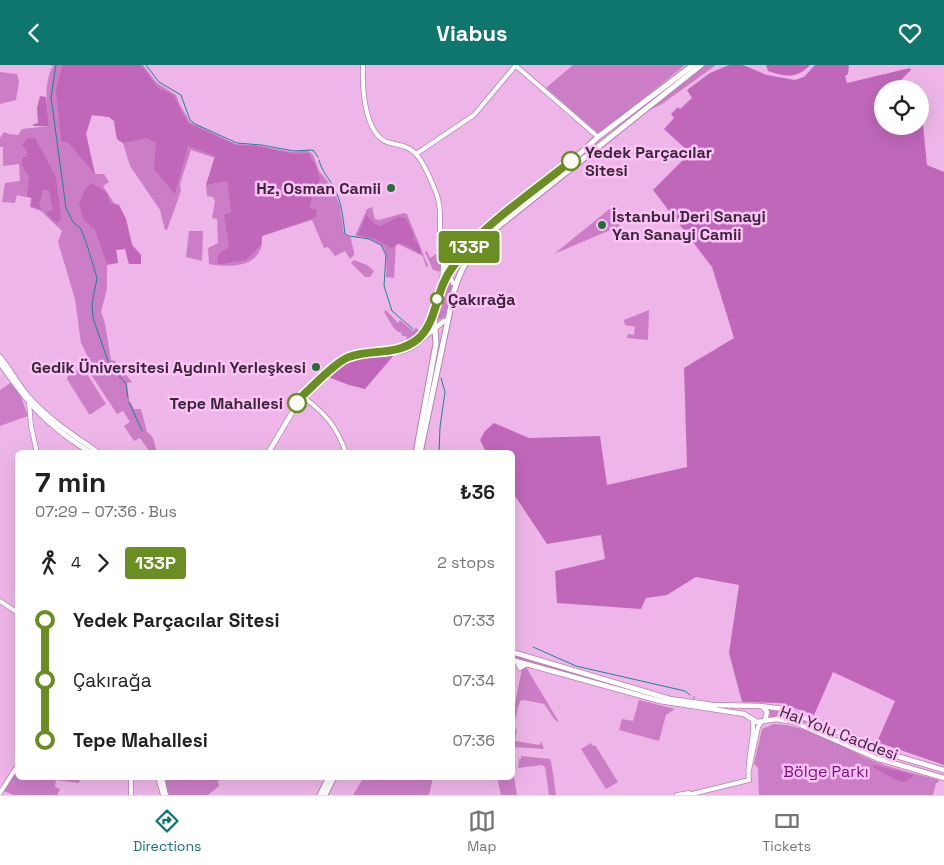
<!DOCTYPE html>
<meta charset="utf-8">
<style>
:root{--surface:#fff;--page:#f6f6f6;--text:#202124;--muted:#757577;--line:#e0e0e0;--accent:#0f766e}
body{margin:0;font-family:"Space Grotesk",sans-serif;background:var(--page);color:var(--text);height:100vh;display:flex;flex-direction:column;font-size:19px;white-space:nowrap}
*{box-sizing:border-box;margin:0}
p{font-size:16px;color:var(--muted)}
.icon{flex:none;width:28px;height:28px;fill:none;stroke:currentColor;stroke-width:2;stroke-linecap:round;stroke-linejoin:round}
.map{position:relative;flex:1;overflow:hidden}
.side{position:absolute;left:15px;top:385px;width:500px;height:330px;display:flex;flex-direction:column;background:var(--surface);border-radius:8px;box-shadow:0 5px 20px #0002}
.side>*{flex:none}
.badge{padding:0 10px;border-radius:4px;font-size:18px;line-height:32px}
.controls{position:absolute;left:874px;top:15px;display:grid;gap:10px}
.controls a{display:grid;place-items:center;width:55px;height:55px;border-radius:50%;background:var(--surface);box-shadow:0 5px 20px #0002;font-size:25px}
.map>.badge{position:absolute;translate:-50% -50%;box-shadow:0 0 0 2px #fff}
.legs{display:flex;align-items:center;gap:8px;height:55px;padding:0 20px;font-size:16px}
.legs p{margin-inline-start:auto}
.head{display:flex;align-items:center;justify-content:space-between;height:85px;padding:0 20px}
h1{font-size:28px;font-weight:700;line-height:38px}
ul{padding:0 20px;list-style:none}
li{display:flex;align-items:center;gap:18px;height:60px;font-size:19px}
li i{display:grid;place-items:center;width:8px;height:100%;margin:0 6px;background:currentColor}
li i::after{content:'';width:12px;height:12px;margin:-6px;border:4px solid;border-radius:50%;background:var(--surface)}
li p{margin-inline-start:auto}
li:first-child i{background:linear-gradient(#0000 50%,currentColor 0)}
li:last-child i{background:linear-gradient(currentColor 50%,#0000 0)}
header{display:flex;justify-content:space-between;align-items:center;height:65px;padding:0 20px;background:var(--accent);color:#fff;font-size:22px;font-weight:700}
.tab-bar{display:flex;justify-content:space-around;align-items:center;height:70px;border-top:1px solid var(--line);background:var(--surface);font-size:14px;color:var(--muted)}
.tab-bar a{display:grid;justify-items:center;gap:2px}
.tab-bar .on{color:var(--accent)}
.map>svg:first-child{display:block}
</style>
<header><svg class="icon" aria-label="back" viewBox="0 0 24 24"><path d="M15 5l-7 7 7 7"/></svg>Viabus<svg class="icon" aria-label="heart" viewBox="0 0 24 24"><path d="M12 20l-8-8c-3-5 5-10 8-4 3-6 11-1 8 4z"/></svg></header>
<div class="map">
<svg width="944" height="730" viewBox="0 0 944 730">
<rect width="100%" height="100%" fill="#eeb6e8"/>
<g fill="#cb7ec5">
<path d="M50,0H143L157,18L176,30L180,40L190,57L192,58L236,79L255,80L293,87L308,85L313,90L319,106L333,123L340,141L344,169L351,173C351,179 355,185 354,190L350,194L345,186L335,191L328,182L324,183L312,155L262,171C262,175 262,180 261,183C253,204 226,202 209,199L208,183L218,178L217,154L212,153L215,136L213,132L207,131L206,120L215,93L191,85L180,119L181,126L167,165H165L160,145L130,101L123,78L117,74L114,56L109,52L91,50L86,69L95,109H104L109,117L103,121L114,138L119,140L126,154L132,180L141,190V199H129L125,184L116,185L118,198L107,200V224L101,247L105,258L111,295L115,296L132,317L127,318L129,335L134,344H141L147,367C155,371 154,380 157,387H150L140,373L134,376L124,361L130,357L123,346L117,349L90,308L86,299L88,292L81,278L75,234L58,177L62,166L41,146L30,142L31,133L17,130L15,138L2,137L5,118L20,116L19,99L3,101V82H0V73L4,67L9,69L18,70L22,64L49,61C47,41 43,18 53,1Z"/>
<polygon points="573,0 685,0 599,69 546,23"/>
<polygon points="705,0 716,0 662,39 644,48"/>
<polygon points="0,7 17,9 19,17 16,35 0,39"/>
<path d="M372,142L375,154L379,155L404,148L407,149L428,201L426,202L423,191L398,179L396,180L394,213L386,212C388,183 386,176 355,171L367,144Z"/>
<polygon points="612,142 620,161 554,189"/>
<polygon points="189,166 203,166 202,196 186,192"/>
<polygon points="427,186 430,193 438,188 441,193 442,207 433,205 425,187"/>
<polygon points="354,195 367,200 374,206 370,212 365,212 351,198"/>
<path d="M449,217L451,219L452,223L446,251L439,255C433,246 440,228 445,219Z"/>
<polygon points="386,245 398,258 400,255 413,266 416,263 421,267 408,277 406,271 402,271 401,267 398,267 393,262 384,247"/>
<polygon points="649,245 648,275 627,273 628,269 634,270 635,262 625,260 624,255"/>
<polygon points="81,303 84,304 106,339 91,349 89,349 67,314 68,311"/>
<polygon points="12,317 20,329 28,351 0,361 0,325"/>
<path d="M512,590C567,601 618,625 673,636L658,634L513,592Z"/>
<polygon points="526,602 559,657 555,655 544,639 524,635 520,636 513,663 517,664 515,676 540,680 541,676 544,684 513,682 513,648 522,604"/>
<polygon points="639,635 675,644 666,650 659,676 619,665 622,654 633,656"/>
<path d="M769,645C785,645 801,652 815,660L791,654L770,653Z"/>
<path d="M774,659C810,660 843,683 874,696C896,705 919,709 939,715L938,718H936L933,730H759L758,703L754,699L762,664Z"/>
<polygon points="591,678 593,681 595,680 618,717 606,724 581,684"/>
<path d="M521,691L550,694C552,698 555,723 556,730H549L545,702L542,700L518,703L519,694H521Z"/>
<polygon points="513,701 516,702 513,705 517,730 501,730 498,716 499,713 512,712"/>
<polygon points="17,704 18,712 80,713 79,718 56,715 55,722 60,724 57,730 13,730 4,726"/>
<polygon points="364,712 367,713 433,713 429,730 353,730"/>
<polygon points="164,713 221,713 218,717 219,721 208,730 169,730"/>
</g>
<g fill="#c067ba">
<polygon points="59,0 141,0 158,23 173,30 188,58 236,80 257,81 294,89 308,88 315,99 320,114 313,129 309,143 317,145 316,152 262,171 261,180 246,195 221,199 217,198 218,189 229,182 224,150 231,147 227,116 206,120 215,91 188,81 175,129 154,104 156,78 146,73 123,78 117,74 114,56 109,52 92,50 86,69 95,110 69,78 61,76 56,24 62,1"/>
<path d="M729,0H743L767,10L795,15L804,12L815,0H849L848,9L845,11L847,18L910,3L911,5L892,24H882V61C892,61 901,65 912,66L916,61H920V58L923,60L927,100L944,107V700L877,677L895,636L833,607L814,650L780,638L742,637L729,588L739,520L696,512L667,530L646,533L641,544L557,538L555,506L605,494L601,470L547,479L513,428L512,388L486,387L480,375L485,366L494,358L529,373L600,371L607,420L687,402L684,303L734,273L712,202L653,125L690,88L664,64L674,53L671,49L678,42L680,44L692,33L687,25L710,8Z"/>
<path d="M766,0H810C797,14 785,12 768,6Z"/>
<polygon points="40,31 46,32 49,61 33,61 34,59 38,58 37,43"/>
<polygon points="27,73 35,73 56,112 61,153 58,158 55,157 46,148 49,146 53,146 49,125 42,125 42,131 39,138 42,145 31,141 32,133 27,131 29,112 22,100 22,93 27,91 26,84 22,80"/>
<polygon points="91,118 107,128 111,139 119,140 126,154 132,180 141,190 141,199 129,199 125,184 116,185 118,198 107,199 95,165 84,155 79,139 85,124"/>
<polygon points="366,150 375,159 381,161 398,152 406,153 414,171 413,173 418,178 421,188 420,189 408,181 399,178 392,183 375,174 358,170"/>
<polygon points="394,290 365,324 349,320 328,312 347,297 354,294"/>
<polygon points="874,700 910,709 914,711 904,717 894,714 873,702"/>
</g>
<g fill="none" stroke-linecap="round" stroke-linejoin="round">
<g stroke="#188494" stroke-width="1">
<polyline points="56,0 51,32 66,143 73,157 81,164 88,183 97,213 92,239 93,253 109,299 126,319 128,333"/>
<polyline points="146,0 159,17 181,30 190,55 195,59 237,78 261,80 294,86 311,85 314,86 318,92"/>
<path d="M319,95C322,107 329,113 334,123C342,137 343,153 345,169L349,171L369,174L381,180L386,190L384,221L392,246L413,264"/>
<polyline points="129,337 142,366"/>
<polyline points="439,388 440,362 445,327 441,313"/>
<polyline points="533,582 576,601 685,626 690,630"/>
<polyline points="694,632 694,633"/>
</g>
<defs>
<g id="tertiary">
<path d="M363,0C362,21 364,68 387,77C397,80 407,80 415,88C422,95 431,115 435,125C443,143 439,163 440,182C442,195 447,206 453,218"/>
<polyline points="515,0 598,72"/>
<polyline points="416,89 474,50 516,0"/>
<polyline points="442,217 443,201"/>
<path d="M302,331C325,348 336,360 346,388"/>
<polyline points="29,337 31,361 37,388"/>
<polyline points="0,536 18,548"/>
<polyline points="517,597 520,603 527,599"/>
<polyline points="749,705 758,662 762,656"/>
<polyline points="158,712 163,730"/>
<polyline points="162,712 166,730"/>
<path d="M749,715C746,694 755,675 753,654"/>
<polyline points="0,728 18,700"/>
<polyline points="131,730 131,712"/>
<polyline points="677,730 689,728"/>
<polyline points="688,730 749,715"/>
</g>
<g id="secondary">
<polyline points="399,287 411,283 444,256"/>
<path d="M0,292C10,304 17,318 27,330C48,354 73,370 99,388"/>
<path d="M0,298C17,322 33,345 56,363C66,372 79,380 91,388"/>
<polyline points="268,388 302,331 346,292 397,285 407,281 417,274 428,263 433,249"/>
<polyline points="512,587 670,634 713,640 760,641 784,644 886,688 944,705"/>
<polyline points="512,595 660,636 744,649 757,657 777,654 794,657 876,693 944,713"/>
<polyline points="763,642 767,647 765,655"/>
</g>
<g id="primary">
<polyline points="416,388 436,279 434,251 437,235 442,219 448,208 485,165 575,93 598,72 693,0"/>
<path d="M420,388L454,226C461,202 472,185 490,168L701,0"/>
<polyline points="320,730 329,712"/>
<polyline points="325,730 334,712"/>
</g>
</defs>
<use href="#tertiary" stroke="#b681b1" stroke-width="5.5"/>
<use href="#secondary" stroke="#b681b1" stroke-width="6"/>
<use href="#primary" stroke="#b681b1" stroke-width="7"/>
<use href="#tertiary" stroke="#fff" stroke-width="4"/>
<use href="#secondary" stroke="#fff" stroke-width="4.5"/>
<use href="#primary" stroke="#fff" stroke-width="5"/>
</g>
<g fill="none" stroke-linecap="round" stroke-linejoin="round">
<defs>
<path id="line-1" d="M297,338L302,331C312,322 338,295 349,292C373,283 395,292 418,274C438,256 435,225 452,203C462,190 472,176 485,165C512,140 543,119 571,96"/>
</defs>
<use href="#line-1" stroke="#fff" stroke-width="11"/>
<use href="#line-1" stroke="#6b8e23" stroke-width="8"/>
</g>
<g fill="#fff" stroke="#6b8e23" stroke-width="2.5">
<circle cx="571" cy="96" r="9"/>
<circle cx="437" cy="234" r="6"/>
<circle cx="297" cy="338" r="9"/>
</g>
<g fill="#276e3b" stroke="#fbc3f6" stroke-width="2">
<circle cx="391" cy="123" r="5"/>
<circle cx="602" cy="160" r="5"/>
<circle cx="316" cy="302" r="5"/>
</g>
<g text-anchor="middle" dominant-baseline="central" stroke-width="5" stroke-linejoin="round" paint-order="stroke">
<g font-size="16" font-weight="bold" fill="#3b2539" stroke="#fbc3f6" text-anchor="start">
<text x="585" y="87">Yedek Parçacılar<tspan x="585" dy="18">Sitesi</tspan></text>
<text x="448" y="234">Çakırağa</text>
<text x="283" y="338" text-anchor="end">Tepe Mahallesi</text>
</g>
<g font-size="16" font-weight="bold" fill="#3b2539" stroke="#fbc3f6" text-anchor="end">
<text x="381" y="123">Hz, Osman Camii</text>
<text x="612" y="151" text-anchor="start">İstanbul Deri Sanayi<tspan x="612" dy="18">Yan Sanayi Camii</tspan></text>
<text x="306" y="302">Gedik Üniversitesi Aydınlı Yerleşkesi</text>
</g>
<g font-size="16" fill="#3b2539" stroke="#fbc3f6">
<text transform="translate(839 668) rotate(21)">Hal Yolu Caddesi</text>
</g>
<g font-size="16" fill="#7f0c7c" stroke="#fbc3f6">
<text x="826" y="706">Bölge Parkı</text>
</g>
</g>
</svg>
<div class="controls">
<a><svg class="icon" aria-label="locate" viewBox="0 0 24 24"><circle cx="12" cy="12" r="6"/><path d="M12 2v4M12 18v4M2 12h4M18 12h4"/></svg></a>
</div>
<b class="badge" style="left:469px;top:182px;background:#6b8e23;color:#fff">133P</b>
<section class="side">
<div class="head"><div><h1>7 min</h1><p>07:29 – 07:36 · Bus</p></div><b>₺36</b></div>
<div class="legs"><svg class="icon" aria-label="walk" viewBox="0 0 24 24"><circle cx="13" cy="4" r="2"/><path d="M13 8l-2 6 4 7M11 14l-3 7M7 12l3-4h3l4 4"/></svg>4<svg class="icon" aria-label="forward" viewBox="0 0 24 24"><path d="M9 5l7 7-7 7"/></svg><b class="badge" style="background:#6b8e23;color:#fff">133P</b><p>2 stops</p></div>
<ul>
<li><i style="color:#6b8e23"></i><b>Yedek Parçacılar Sitesi</b><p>07:33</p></li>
<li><i style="color:#6b8e23"></i><span>Çakırağa</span><p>07:34</p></li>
<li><i style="color:#6b8e23"></i><b>Tepe Mahallesi</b><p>07:36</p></li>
</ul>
</section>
</div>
<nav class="tab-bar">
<a class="on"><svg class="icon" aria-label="directions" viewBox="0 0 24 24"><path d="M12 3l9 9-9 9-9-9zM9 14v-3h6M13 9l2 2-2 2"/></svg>Directions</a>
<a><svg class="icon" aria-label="map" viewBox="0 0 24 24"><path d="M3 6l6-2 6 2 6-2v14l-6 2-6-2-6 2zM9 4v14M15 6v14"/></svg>Map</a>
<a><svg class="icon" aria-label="tickets" viewBox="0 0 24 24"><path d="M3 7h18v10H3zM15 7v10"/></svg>Tickets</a>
</nav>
